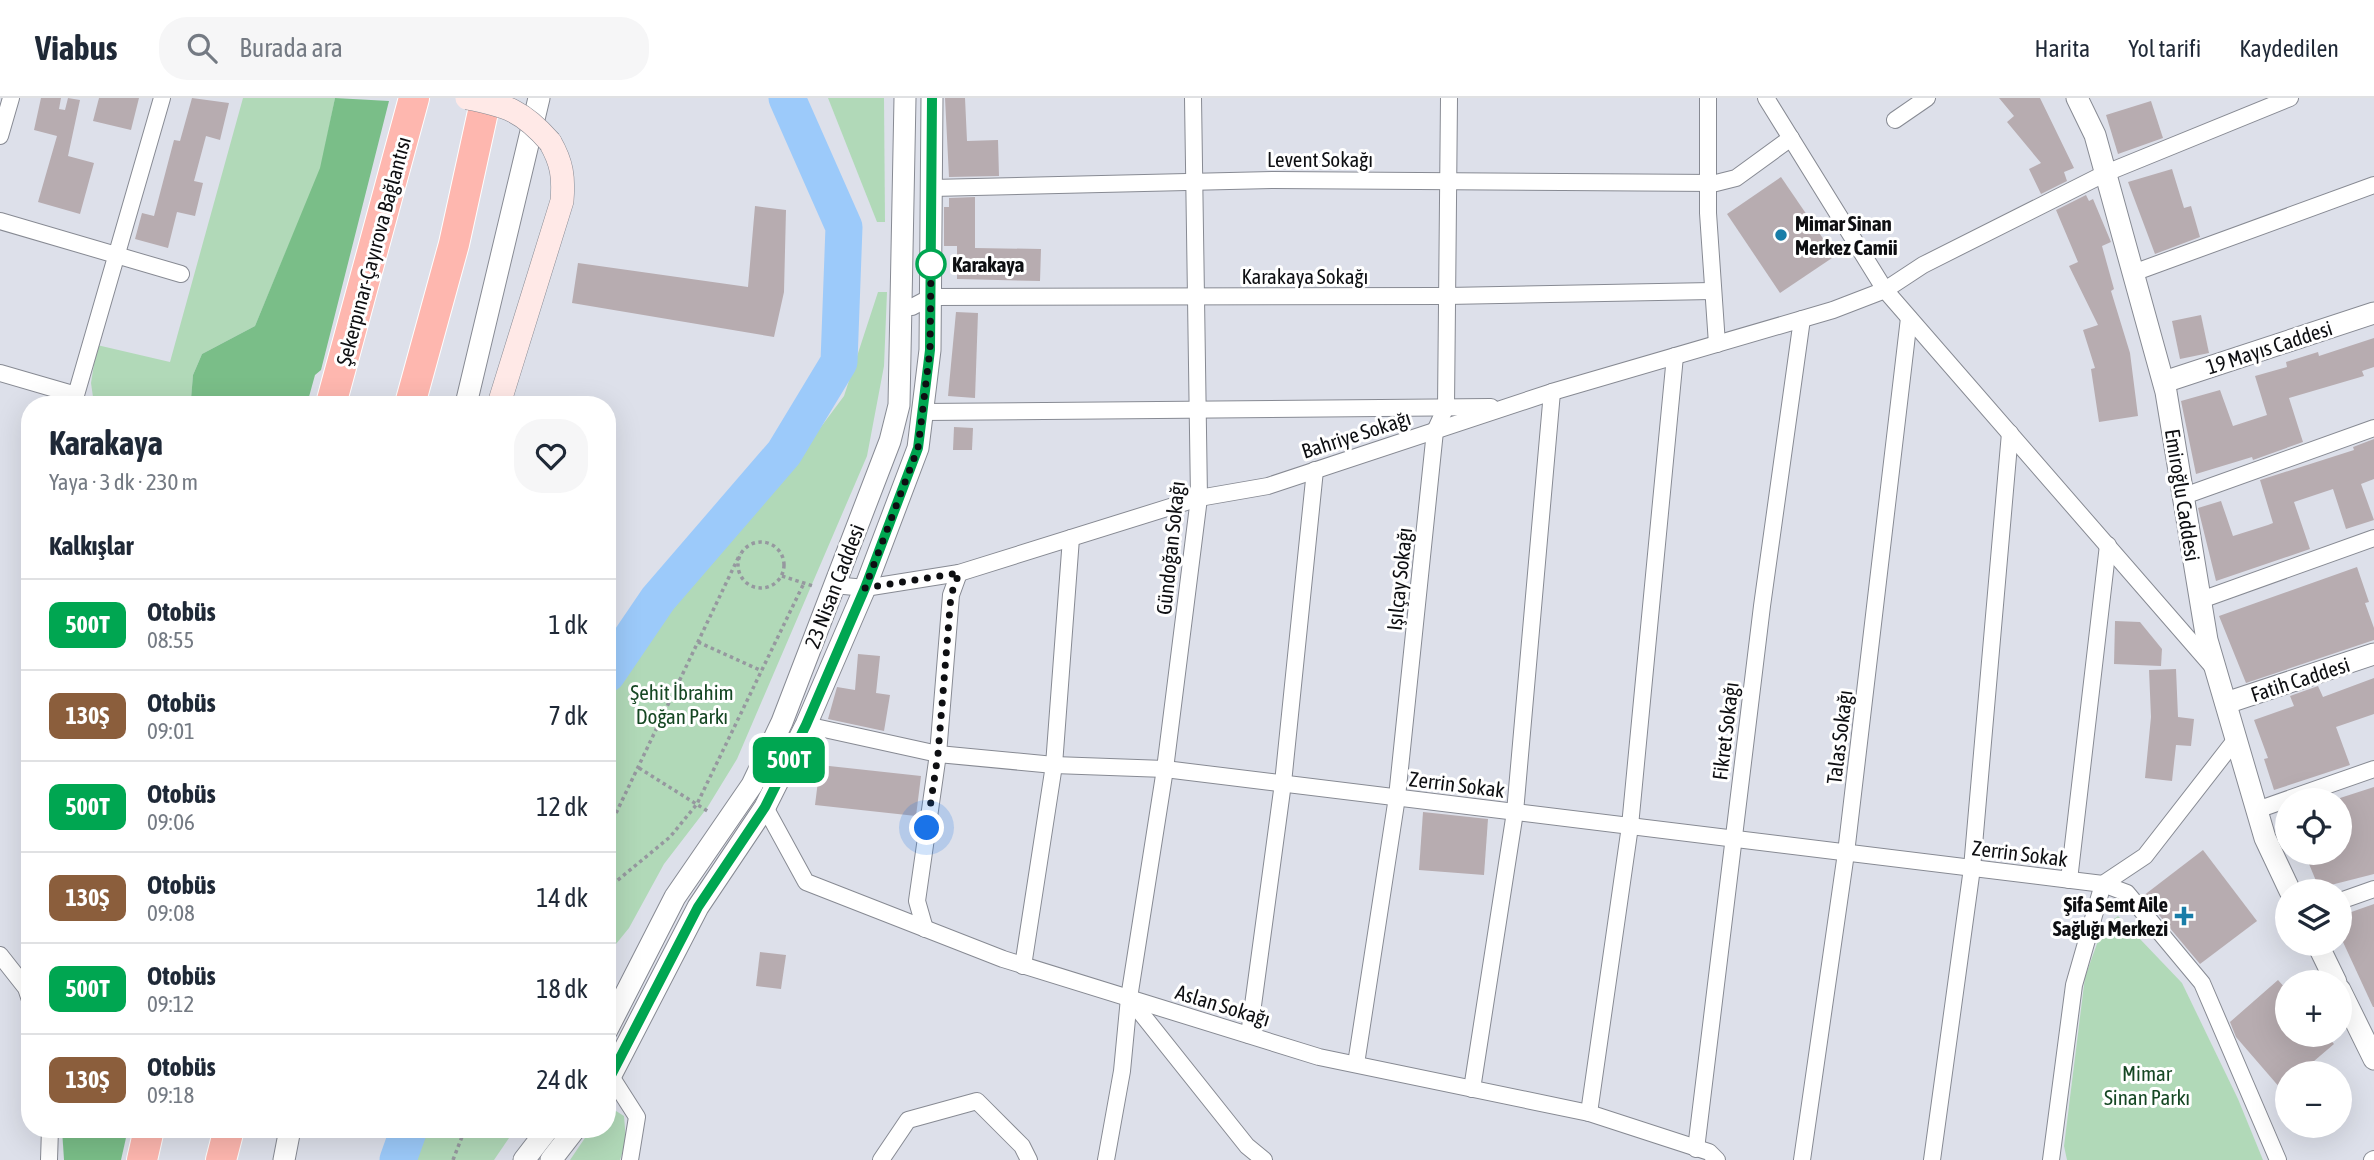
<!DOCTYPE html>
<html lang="tr">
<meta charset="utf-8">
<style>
:root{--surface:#fff;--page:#f6f6f7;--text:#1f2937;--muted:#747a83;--line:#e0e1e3}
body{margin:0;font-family:"Asap Condensed",sans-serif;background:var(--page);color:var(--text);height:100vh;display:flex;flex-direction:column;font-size:26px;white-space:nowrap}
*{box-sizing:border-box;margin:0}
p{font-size:23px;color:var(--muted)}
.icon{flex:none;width:38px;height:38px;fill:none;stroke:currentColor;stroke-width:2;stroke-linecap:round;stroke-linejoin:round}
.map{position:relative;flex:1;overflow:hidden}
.sheet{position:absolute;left:21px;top:298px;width:595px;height:742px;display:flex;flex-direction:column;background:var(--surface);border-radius:28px;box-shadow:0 7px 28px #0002}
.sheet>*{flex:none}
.badge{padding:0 14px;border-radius:10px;font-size:24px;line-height:46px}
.buttons{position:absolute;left:2275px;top:690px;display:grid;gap:14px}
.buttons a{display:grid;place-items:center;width:77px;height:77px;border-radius:50%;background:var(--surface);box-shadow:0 7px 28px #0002;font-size:35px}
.you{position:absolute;width:35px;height:35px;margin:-18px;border:5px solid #fff;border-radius:50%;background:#1a73e8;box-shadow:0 0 0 10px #1a73e833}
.map>.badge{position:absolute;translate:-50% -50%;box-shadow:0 0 0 4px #fff}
h2{padding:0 28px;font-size:26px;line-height:63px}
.round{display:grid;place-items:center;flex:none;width:74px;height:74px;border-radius:28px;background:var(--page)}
.head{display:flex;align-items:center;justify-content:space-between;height:119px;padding:0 28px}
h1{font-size:33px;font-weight:700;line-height:52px}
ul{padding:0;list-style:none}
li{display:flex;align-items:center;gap:21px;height:91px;padding:0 28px;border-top:2px solid var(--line)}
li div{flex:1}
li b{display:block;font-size:26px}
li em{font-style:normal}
li .badge{min-width:77px;font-weight:700;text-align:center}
header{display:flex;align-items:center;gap:42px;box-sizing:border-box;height:98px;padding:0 35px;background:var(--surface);border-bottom:2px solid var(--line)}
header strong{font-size:33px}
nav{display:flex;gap:38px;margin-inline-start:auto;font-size:24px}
.search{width:490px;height:63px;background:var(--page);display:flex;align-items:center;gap:18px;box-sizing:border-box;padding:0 24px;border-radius:28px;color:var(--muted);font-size:26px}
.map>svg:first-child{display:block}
</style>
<header>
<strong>Viabus</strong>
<div class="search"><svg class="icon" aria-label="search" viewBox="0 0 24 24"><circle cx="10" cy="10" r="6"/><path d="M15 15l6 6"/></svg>Burada ara</div>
<nav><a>Harita</a><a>Yol tarifi</a><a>Kaydedilen</a></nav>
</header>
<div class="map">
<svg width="2374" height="1062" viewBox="0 0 2374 1062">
<rect width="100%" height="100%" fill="#dde0ea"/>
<g fill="#b1d9b8">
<polygon points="243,0 335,0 321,70 255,228 202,256 193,277 191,302 182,306 94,306 91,285 97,247 170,264"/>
<polygon points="828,0 884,0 885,124 877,124"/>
<polygon points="878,194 887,194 884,268 867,358 737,661 707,710 664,766 629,830 607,857 607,591 627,557 725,434 800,357 844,298"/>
<polygon points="2118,818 2182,885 2238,1001 2263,1062 2067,1062 2064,1048 2085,879 2103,829"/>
<polygon points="608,1008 624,1018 626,1043 620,1062 570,1062 591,1031 607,1031"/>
<polygon points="423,1031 515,1031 494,1062 412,1062"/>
</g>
<g fill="#7abe88">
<polygon points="335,0 389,3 321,272 315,277 307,306 182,306 191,301 193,277 202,256 255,228 320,70"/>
<polygon points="62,1031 128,1031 121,1062 64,1062"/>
</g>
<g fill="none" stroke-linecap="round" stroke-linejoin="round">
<g stroke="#9ccafa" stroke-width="37">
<polyline points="607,576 658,501 784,355 839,264 844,129 787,0"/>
<polyline points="398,1062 409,1031"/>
</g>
</g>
<g fill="#b7acb0">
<polygon points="41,0 61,0 59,11 65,12 68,0 80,2 68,58 94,65 80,116 38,104 57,38 34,32"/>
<polygon points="99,0 139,0 131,32 93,23"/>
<polygon points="192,0 229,5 220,42 206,38 194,83 203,85 195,118 177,114 168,150 135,141 142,115 154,118 174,42 180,43"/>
<polygon points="945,0 965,0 967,43 998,42 999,78 949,79"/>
<polygon points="1999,0 2040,0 2074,70 2064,74 2067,83 2041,96 2029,71 2041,65 2007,24 2014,18"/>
<polygon points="2151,3 2163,40 2118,56 2106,17"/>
<polygon points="2172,71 2184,110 2191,108 2200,139 2155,156 2128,84"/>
<polygon points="1781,79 1835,158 1780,195 1727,116"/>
<polygon points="2086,97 2089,103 2093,101 2111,144 2102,148 2114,191 2111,193 2130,255 2138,318 2099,324 2091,271 2095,270 2083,232 2098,227 2069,168 2078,164 2056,112"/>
<polygon points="975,99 975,150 1041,151 1040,183 957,181 957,148 944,148 944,109 949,109 949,100"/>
<polygon points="755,108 786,112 784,194 774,239 572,205 578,165 748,189"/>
<polygon points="956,214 978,215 975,300 948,298"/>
<polygon points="2201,217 2209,255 2180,261 2172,223"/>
<polygon points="2374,240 2374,269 2362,273 2364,278 2289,300 2303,344 2253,362 2252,359 2196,376 2181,303 2220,292 2233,328 2267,317 2255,278 2287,269 2286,264 2318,254 2319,258"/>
<polygon points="954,329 973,330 972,352 953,352"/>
<polygon points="2374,341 2374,381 2361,386 2374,422 2346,431 2333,391 2294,404 2310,451 2216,483 2198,410 2221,403 2233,438 2268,427 2273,425 2260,382 2354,352 2353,349"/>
<polygon points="2357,469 2369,504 2365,505 2374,530 2374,542 2246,585 2219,518"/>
<polygon points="2115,523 2140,524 2162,551 2161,568 2114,566"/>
<polygon points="858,556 880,558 876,595 890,597 884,633 828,621 837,589 855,592"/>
<polygon points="2176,571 2178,619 2194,621 2191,648 2176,647 2172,683 2145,680 2151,619 2149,572"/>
<polygon points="2374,580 2374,616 2336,629 2350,667 2274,692 2264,661 2268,660 2254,622 2294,608 2290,598 2318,588 2323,599"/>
<polygon points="820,667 921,678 916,718 815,707"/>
<polygon points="2374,689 2374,776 2319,790 2304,754 2340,754 2340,700"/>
<polygon points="1423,714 1488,721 1484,777 1419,772"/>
<polygon points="2203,752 2257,823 2200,866 2143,798"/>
<polygon points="2374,806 2374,909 2373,909 2343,844 2340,818"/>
<polygon points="760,854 786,857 781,891 756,888"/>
<polygon points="2278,882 2287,892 2287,936 2325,936 2334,946 2300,975 2287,975 2287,998 2236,939 2230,924"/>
</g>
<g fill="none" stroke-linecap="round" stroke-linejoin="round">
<defs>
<g id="minor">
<polyline points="1708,0 1708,115 1717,246"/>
<polyline points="1766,0 1885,192 2213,569"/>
<polyline points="1895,22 1927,0"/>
<polyline points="0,38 11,0"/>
<polyline points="932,90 1274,82 1716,85 1736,80 1791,40"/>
<polyline points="0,123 181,176"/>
<polyline points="2133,175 2374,87"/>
<polyline points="901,208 912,209 931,199 1447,198 1712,193"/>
<polyline points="0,275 76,297 162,0"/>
<polyline points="923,314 1491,309"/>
<polyline points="2184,398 2374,330"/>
<polyline points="834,487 865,490 959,475 1199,400 1268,388 1552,294 1833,212 1885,192 1923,167 2106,75 2290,0"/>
<polyline points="2201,502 2374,440"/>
<polyline points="806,627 938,656 1054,667 1165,671 2103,786 2127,795 2202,885 2278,1062"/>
<polyline points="765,709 806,784 1003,861 1319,959 1589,1015 1709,1054 1717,1062"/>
<polyline points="2257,712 2374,671"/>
<polyline points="2069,782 2108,447"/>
<polyline points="2103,786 2145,758 2236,641"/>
<polyline points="2340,803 2374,791"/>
<polyline points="925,831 917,803 938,656 951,497 959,475"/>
<polyline points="0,857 26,890 30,902"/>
<polyline points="1023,868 1054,667 1071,440"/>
<polyline points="1129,900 1247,1048 1264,1062"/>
<polyline points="1249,937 1283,685 1315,372"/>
<polyline points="1356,966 1397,699 1435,333 1446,309 1449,0"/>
<polyline points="607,972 637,1019 630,1062"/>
<polyline points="1472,991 1515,714 1552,294"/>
<polyline points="1589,1015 1630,728 1675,258"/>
<polyline points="1696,1051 1762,508 1802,221"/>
<polyline points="49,1062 50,1031"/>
<polyline points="881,1062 908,1022 977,1003 1022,1048 1029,1062"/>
<polyline points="1106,1062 1122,973 1129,900 1165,671 1199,400 1193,0"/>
<polyline points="1802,1062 1846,755 1909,220"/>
<polyline points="1932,1062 1972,770 2010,335"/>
<polyline points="2051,1062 2074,887 2103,786"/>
<polyline points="2372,1062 2374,1061"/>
</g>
<g id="tertiary">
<polyline points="2077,0 2095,37 2166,294 2207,542 2265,740 2290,793"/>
<polyline points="2164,284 2374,215"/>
<polyline points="466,306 539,0"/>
<polyline points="2226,605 2374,556"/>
<polyline points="2317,845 2336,884"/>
<polyline points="2340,892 2374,961"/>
<polyline points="607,932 675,799 752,687 782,624 890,343 899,307 905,0"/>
<polyline points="607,985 698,809 765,709 806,627 865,490 918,350 930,252 932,0"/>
<polyline points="284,1062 290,1031"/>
<polyline points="524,1062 548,1031"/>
<polyline points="551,1062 575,1031"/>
</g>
<path id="secondary" d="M499,306L562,103C564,79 562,65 550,44"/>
<g id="motorway">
<polyline points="331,306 414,0"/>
<polyline points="410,306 454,146 486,0"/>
<polyline points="142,1062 149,1031"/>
<polyline points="221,1062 229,1031"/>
</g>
</defs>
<use href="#minor" stroke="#878a93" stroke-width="18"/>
<use href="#tertiary" stroke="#878a93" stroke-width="23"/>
<use href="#secondary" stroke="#878a93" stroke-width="24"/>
<use href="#motorway" stroke="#fff" stroke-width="32"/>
<g stroke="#96989f" stroke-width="3.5" stroke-dasharray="3.5 3.5" stroke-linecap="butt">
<polyline points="93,301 111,306"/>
<circle cx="761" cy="467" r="23"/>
<polyline points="782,478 813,488"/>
<polyline points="698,544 762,573"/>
<polyline points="639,670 709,714"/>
<polyline points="607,734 740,456"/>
<polyline points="607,791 670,739 697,706 804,485"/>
<polyline points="453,1062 465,1031"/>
</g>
<use href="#minor" stroke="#fff" stroke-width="16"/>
<use href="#tertiary" stroke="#fff" stroke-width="21"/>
<use href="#secondary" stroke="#ffe9e7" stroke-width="23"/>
<use href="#motorway" stroke="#feb7af" stroke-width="30"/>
<defs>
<path id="secondary-bridge" d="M467,0C506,7 523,13 550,44"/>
</defs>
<use href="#secondary-bridge" stroke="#878a93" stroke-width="24" stroke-linecap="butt"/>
<use href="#secondary-bridge" stroke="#ffe9e7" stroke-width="23"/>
</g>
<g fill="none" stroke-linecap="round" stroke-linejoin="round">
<defs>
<polyline id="line" points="607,985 698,809 765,709 806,627 865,490 918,350 930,252 932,0"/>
</defs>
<use href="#line" stroke="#fff" stroke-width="16"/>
<use href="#line" stroke="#00a651" stroke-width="10"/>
<polyline stroke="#0e0f12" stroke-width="7" stroke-dasharray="0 12.6" points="927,730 938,656 951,497 959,475 865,490 918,350 930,252 931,166"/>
</g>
<g fill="#187da8" stroke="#fff" stroke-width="2.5">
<circle cx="1781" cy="137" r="7"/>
<path d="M2180.5 807.5h7v7h7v7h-7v7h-7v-7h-7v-7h7z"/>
</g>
<circle fill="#fff" stroke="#00a651" stroke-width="3.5" cx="931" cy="166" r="14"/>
<g text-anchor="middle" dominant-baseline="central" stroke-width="6" stroke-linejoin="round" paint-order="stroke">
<g font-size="21" fill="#0e0f12" stroke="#fff">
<text x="1320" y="61">Levent Sokağı</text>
<text transform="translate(373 153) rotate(-75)">Şekerpınar-Çayırova Bağlantısı</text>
<text x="1305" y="178">Karakaya Sokağı</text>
<text transform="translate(2269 249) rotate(-18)">19 Mayıs Caddesi</text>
<text transform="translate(1356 336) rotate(-18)">Bahriye Sokağı</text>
<text transform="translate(2183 397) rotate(81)">Emiroğlu Caddesi</text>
<text transform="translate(1170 450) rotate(-84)">Gündoğan Sokağı</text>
<text transform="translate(1399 481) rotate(-84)">Işılçay Sokağı</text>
<text transform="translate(834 488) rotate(-69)">23 Nisan Caddesi</text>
<text transform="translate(2300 581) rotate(-18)">Fatih Caddesi</text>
<text transform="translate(1725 633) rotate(-83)">Fikret Sokağı</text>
<text transform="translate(1839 639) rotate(-83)">Talas Sokağı</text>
<text transform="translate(1457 686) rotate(7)">Zerrin Sokak</text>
<text transform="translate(2020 755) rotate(7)">Zerrin Sokak</text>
<text transform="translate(1223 907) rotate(17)">Aslan Sokağı</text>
</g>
<g font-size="21" font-weight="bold" fill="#0e0f12" stroke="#fff" text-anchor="start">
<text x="1795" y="125">Mimar Sinan<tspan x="1795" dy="24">Merkez Camii</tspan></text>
<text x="2168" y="806" text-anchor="end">Şifa Semt Aile<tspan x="2168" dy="24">Sağlığı Merkezi</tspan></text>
</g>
<g font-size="21" font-weight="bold" fill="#0e0f12" stroke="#fff" text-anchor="start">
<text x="952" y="166">Karakaya</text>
</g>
<g font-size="21" fill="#154723" stroke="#fff">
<text x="682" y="594">Şehit İbrahim<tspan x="682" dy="24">Doğan Parkı</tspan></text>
<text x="2147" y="975">Mimar<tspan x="2147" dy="24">Sinan Parkı</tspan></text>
</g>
</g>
</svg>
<div class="buttons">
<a><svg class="icon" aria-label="locate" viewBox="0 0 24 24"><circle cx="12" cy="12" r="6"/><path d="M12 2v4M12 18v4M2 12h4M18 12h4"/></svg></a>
<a><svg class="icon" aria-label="layers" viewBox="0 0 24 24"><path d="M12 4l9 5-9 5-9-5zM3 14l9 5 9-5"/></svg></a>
<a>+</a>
<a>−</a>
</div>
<div class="you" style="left:927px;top:730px"></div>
<b class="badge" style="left:789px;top:662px;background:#00a651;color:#fff">500T</b>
<section class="sheet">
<div class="head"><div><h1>Karakaya</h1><p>Yaya · 3 dk · 230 m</p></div><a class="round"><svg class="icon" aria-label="heart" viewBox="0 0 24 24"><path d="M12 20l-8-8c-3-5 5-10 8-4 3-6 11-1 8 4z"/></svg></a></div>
<h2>Kalkışlar</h2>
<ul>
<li><span class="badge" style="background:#00a651;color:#fff">500T</span><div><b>Otobüs</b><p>08:55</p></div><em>1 dk</em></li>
<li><span class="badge" style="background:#8b5e3c;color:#fff">130Ş</span><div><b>Otobüs</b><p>09:01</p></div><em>7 dk</em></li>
<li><span class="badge" style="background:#00a651;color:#fff">500T</span><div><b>Otobüs</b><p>09:06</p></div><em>12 dk</em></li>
<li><span class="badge" style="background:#8b5e3c;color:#fff">130Ş</span><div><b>Otobüs</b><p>09:08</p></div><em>14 dk</em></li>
<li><span class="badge" style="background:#00a651;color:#fff">500T</span><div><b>Otobüs</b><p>09:12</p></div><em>18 dk</em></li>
<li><span class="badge" style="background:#8b5e3c;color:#fff">130Ş</span><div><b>Otobüs</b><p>09:18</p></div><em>24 dk</em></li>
</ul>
</section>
</div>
